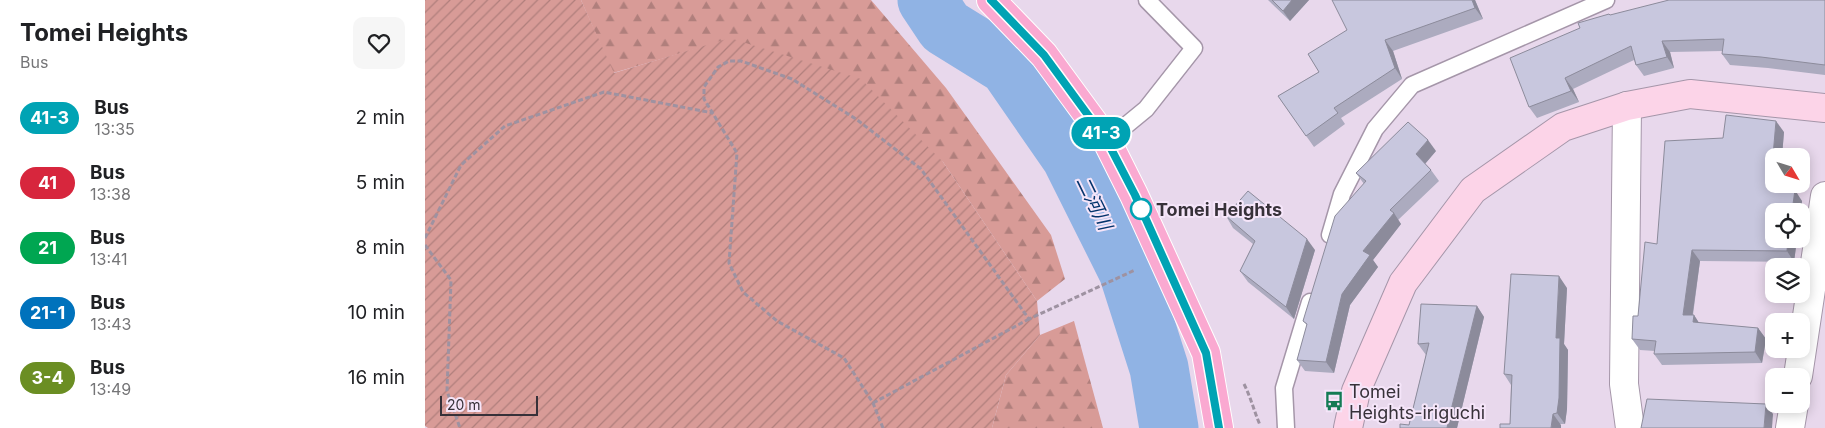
<!DOCTYPE html>
<meta charset="utf-8">
<style>
:root{--surface:#fff;--page:#f6f6f6;--text:#202124;--muted:#757577}
body{margin:0;font-family:Inter,"Noto Sans JP",sans-serif;background:var(--page);color:var(--text);height:100vh;display:flex;flex-direction:column;font-size:19px;white-space:nowrap}
*{box-sizing:border-box;margin:0}
p{font-size:16px;color:var(--muted)}
.icon{flex:none;width:28px;height:28px;fill:none;stroke:currentColor;stroke-width:2;stroke-linecap:round;stroke-linejoin:round}
.map{position:relative;flex:1;overflow:hidden}
.side{display:flex;flex-direction:column;background:var(--surface);width:425px}
.side>*{flex:none}
.badge{padding:0 10px;border-radius:16px;font-size:18px;line-height:32px}
.needle{width:32px;rotate:128deg}
.fabs{position:absolute;left:1340px;top:148px;display:grid;gap:10px}
.fabs a{display:grid;place-items:center;width:45px;height:45px;border-radius:10px;background:var(--surface);box-shadow:0 2px 12px #0003;font-size:25px}
.scale{position:absolute;left:15px;bottom:12px;width:98px;box-sizing:border-box;padding-left:5px;border:2px solid #373139;border-top:0;font-size:14px;line-height:18px;white-space:nowrap;color:#373139;-webkit-text-stroke:4px #f5e5f9;paint-order:stroke}
.map>.badge{position:absolute;translate:-50% -50%;box-shadow:0 0 0 2px #fff}
.round{display:grid;place-items:center;flex:none;width:52px;height:52px;border-radius:10px;background:var(--page)}
.summary{display:flex;align-items:center;justify-content:space-between;height:85px;padding:0 20px}
h1{font-size:24px;font-weight:700;line-height:38px}
ul{padding:0;list-style:none}
li{display:flex;align-items:center;gap:15px;height:65px;padding:0 20px}
li div{flex:1}
li b{display:block;font-size:19px}
li em{font-style:normal}
li .badge{min-width:55px;font-weight:700;text-align:center}
main{display:flex;flex:1;min-height:0}
.map>svg:first-child{display:block}
</style>
<main>
<section class="side">
<div class="summary"><div><h1>Tomei Heights</h1><p>Bus</p></div><a class="round"><svg class="icon" aria-label="heart" viewBox="0 0 24 24"><path d="M12 20l-8-8c-3-5 5-10 8-4 3-6 11-1 8 4z"/></svg></a></div>
<ul>
<li><span class="badge" style="background:#00a3b4;color:#fff">41-3</span><div><b>Bus</b><p>13:35</p></div><em>2 min</em></li>
<li><span class="badge" style="background:#d7263d;color:#fff">41</span><div><b>Bus</b><p>13:38</p></div><em>5 min</em></li>
<li><span class="badge" style="background:#00a651;color:#fff">21</span><div><b>Bus</b><p>13:41</p></div><em>8 min</em></li>
<li><span class="badge" style="background:#0072bc;color:#fff">21-1</span><div><b>Bus</b><p>13:43</p></div><em>10 min</em></li>
<li><span class="badge" style="background:#6b8e23;color:#fff">3-4</span><div><b>Bus</b><p>13:49</p></div><em>16 min</em></li>
</ul>
</section>
<div class="map">
<svg width="1400" height="428" viewBox="0 0 1400 428">
<defs>
<pattern id="forest-firs" width="22" height="20" patternUnits="userSpaceOnUse" patternTransform="scale(1.25)"><rect width="22" height="20" fill="#d89b97"/><path d="M5 1l3.5 6h-7zM16 11l3.5 6h-7z" fill="#b07f7c"/></pattern>
<pattern id="garden-furrows" width="10" height="10" patternUnits="userSpaceOnUse" patternTransform="scale(1.25)"><rect width="10" height="10" fill="#d89b97"/><path d="M-1 1l2-2M0 10L10 0M9 11l2-2" fill="none" stroke="#b07f7c"/></pattern>
</defs>
<rect width="100%" height="100%" fill="#e8d8ec"/>
<g fill="url(#forest-firs)">
<polygon points="156,0 446,0 521,88 626,235 640,279 612,301 518,162 305,39 188,73"/>
<polygon points="649,321 678,428 567,428 581,375 615,335"/>
</g>
<polygon fill="url(#garden-furrows)" points="0,0 156,0 189,73 305,38 436,79 518,162 612,301 615,335 581,375 567,428 3,428 0,426"/>
<g fill="none" stroke-linecap="round" stroke-linejoin="round">
<polyline stroke="#90b3e4" stroke-width="59" points="502,0 520,27 583,66 646,157 703,271 734,368 744,428"/>
<defs>
<g id="lane">
<polyline points="682,141 721,109 769,48 722,0"/>
<polyline points="905,235 917,194 950,129 987,85 1181,0"/>
<polyline points="861,428 859,388 885,302"/>
</g>
<g id="street">
<polyline points="1202,106 1199,384 1205,428"/>
<polyline points="1373,376 1400,196"/>
<polyline points="1365,428 1369,404"/>
</g>
<polyline id="secondary" points="923,428 931,391 978,283 1048,190 1138,127 1202,106 1265,94 1400,108"/>
<polyline id="primary" points="566,0 619,55 682,141 709,195 781,353 794,428"/>
</defs>
<use href="#lane" stroke="#a596a9" stroke-width="19"/>
<use href="#street" stroke="#a596a9" stroke-width="30"/>
<use href="#secondary" stroke="#a596a9" stroke-width="30"/>
<use href="#primary" stroke="#fff" stroke-width="30"/>
<g stroke="#9e92a1" stroke-width="3" stroke-dasharray="5 2.5" stroke-linecap="butt">
<polyline points="0,238 36,165 80,126 179,92 288,113"/>
<polyline points="0,245 26,280 22,391 35,428"/>
<path d="M819,384C826,398 829,411 835,425"/>
<polyline points="448,403 604,319"/>
<polyline points="458,428 448,403 419,358 352,321 318,292 304,263 312,153 279,99 279,87 293,67 304,61 316,61 367,79 431,119 496,169 604,319 710,270"/>
</g>
<use href="#lane" stroke="#fff" stroke-width="16"/>
<use href="#street" stroke="#fff" stroke-width="28"/>
<use href="#secondary" stroke="#fcd4e8" stroke-width="28"/>
<use href="#primary" stroke="#faa9d1" stroke-width="28"/>
</g>
<g fill="#acabbf">
<polygon points="843,0 884,0 865,21"/>
<polygon points="1050,0 1058,19 968,51 977,79 916,118 920,124 889,147 853,96 894,72 883,54"/>
<polygon points="1400,0 1400,75 1343,68 1305,65 1297,54 1298,51 1245,52 1249,68 1219,76 1211,65 1209,60 1148,89 1154,102 1112,118 1104,107 1155,28 1184,14 1185,15"/>
<polygon points="1359,132 1357,156 1361,190 1377,201 1369,262 1275,261 1268,315 1269,315 1274,323 1333,328 1341,339 1337,363 1237,365 1229,354 1230,351 1215,350 1207,339 1232,244 1298,138"/>
<polygon points="1011,151 1000,164 1006,170 1014,181 973,220 976,224 948,260 953,267 925,305 909,373 880,371 872,360 882,325 878,321 939,184 931,173"/>
<polygon points="801,216 890,250 869,319 823,282 815,271 828,244 808,228"/>
<polygon points="1142,288 1139,344 1143,350 1142,409 1140,424 1085,424 1086,385 1079,374"/>
<polygon points="1052,306 1059,317 1032,428 975,428 984,425 1001,355 993,344"/>
</g>
<g fill="#8c8b9b">
<polygon points="867,0 884,0 865,21 858,11"/>
<polygon points="1047,0 1050,0 1058,19 1050,8"/>
<polygon points="960,40 968,51 977,79 970,68"/>
<polygon points="1237,41 1245,52 1249,68 1242,57"/>
<polygon points="1140,78 1148,89 1154,102 1146,91"/>
<polygon points="1351,121 1359,132 1357,156 1348,156"/>
<polygon points="1003,140 1011,151 999,165 991,154"/>
<polygon points="1353,184 1362,184 1359,202 1351,191"/>
<polygon points="1370,190 1377,201 1376,211 1367,211"/>
<polygon points="969,213 976,224 948,260 953,267 925,305 909,373 901,362 917,294 938,251"/>
<polygon points="882,239 890,250 869,319 861,307"/>
<polygon points="1363,239 1372,239 1369,262 1362,251"/>
<polygon points="1267,250 1275,261 1266,326 1258,315"/>
<polygon points="1134,276 1142,288 1139,344 1143,350 1142,409 1140,424 1132,413 1131,338"/>
<polygon points="1052,306 1059,317 1032,428 1022,428 1023,422"/>
<polygon points="1269,315 1276,326 1268,322"/>
<polygon points="1333,328 1341,339 1337,363 1330,352"/>
<polygon points="1341,404 1348,414 1347,428 1339,428"/>
<polygon points="1128,414 1136,425 1136,428 1126,428"/>
</g>
<g fill="#c8c7de" stroke="#8c8b9b">
<polygon points="847,0 867,0 858,11"/>
<polygon points="907,0 1047,0 1050,8 960,40 970,68 909,108 913,113 881,136 853,96 894,72 883,54 922,30"/>
<polygon points="1244,0 1400,0 1400,65 1336,57 1297,54 1299,39 1237,41 1242,57 1211,65 1206,46 1140,78 1146,91 1104,107 1085,58 1155,28 1153,23 1184,14 1185,15"/>
<polygon points="1301,115 1351,121 1348,156 1355,156 1349,156 1349,184 1353,184 1351,191 1370,190 1367,211 1349,211 1349,239 1363,239 1362,251 1267,250 1258,315 1269,315 1268,322 1333,328 1330,352 1229,354 1231,341 1207,339 1208,316 1213,316 1220,242 1232,244 1240,141 1298,138"/>
<polygon points="983,122 1003,140 991,154 1006,170 965,210 969,213 938,251 945,255 917,294 901,362 872,360 882,324 878,321 910,216 941,181 931,173"/>
<polygon points="823,191 882,239 861,307 815,271 830,241 801,216"/>
<polygon points="1086,274 1134,276 1131,338 1135,338 1134,398 1132,413 1128,414 1126,428 1075,428 1075,424 1085,424 1087,375 1079,374"/>
<polygon points="996,304 1052,306 1023,422 1022,428 975,428 975,424 984,425 1004,343 993,344"/>
<polygon points="1222,399 1341,404 1339,428 1216,428"/>
</g>
<g fill="none" stroke-linecap="round" stroke-linejoin="round">
<defs>
<polyline id="line" points="566,0 619,55 682,141 710,195 781,353 794,428"/>
</defs>
<use href="#line" stroke="#fff" stroke-width="11"/>
<use href="#line" stroke="#00a3b4" stroke-width="8"/>
</g>
<defs>
<symbol id="bus-bare" viewBox="-9 -9 18 18"><path d="M-5-6H5V4H4V6H2V4H-2V6H-4V4H-5ZM-3.5-4V0h7V-4ZM-3.5 1.2v1.5H-2V1.2ZM2 1.2v1.5H3.5V1.2Z" fill="#137b54" stroke="#f5e5f9" stroke-width="2.5" paint-order="stroke"/></symbol>
</defs>
<g fill-rule="evenodd">
<use href="#bus-bare" x="895" y="387" width="28" height="28"/>
</g>
<circle fill="#fff" stroke="#00a3b4" stroke-width="2.5" cx="716" cy="209" r="10"/>
<g text-anchor="middle" dominant-baseline="central" stroke-width="4" stroke-linejoin="round" paint-order="stroke">
<g font-size="18" font-weight="bold" fill="#373139" stroke="#f5e5f9" text-anchor="start">
<text x="731" y="209">Tomei Heights</text>
</g>
<g font-size="18" fill="#373139" stroke="#f5e5f9" text-anchor="start">
<text x="924" y="391">Tomei<tspan x="924" dy="21">Heights-iriguchi</tspan></text>
</g>
<g font-size="19" font-style="italic" fill="#04346c" stroke="#f5e5f9">
<text transform="translate(669 203) rotate(64)">二河川</text>
</g>
</g>
</svg>
<div class="fabs">
<a><svg class="needle" viewBox="-14 -14 28 28"><path d="M0-13l5 13h-10z" fill="#e53935"/><path d="M0 13l5-13h-10z" fill="#757577"/></svg></a>
<a><svg class="icon" aria-label="locate" viewBox="0 0 24 24"><circle cx="12" cy="12" r="6"/><path d="M12 2v4M12 18v4M2 12h4M18 12h4"/></svg></a>
<a><svg class="icon" aria-label="layers" viewBox="0 0 24 24"><path d="M12 4l9 5-9 5-9-5zM3 14l9 5 9-5"/></svg></a>
<a>+</a>
<a>−</a>
</div>
<div class="scale">20 m</div>
<b class="badge" style="left:676px;top:133px;background:#00a3b4;color:#fff">41-3</b>
</div>
</main>
